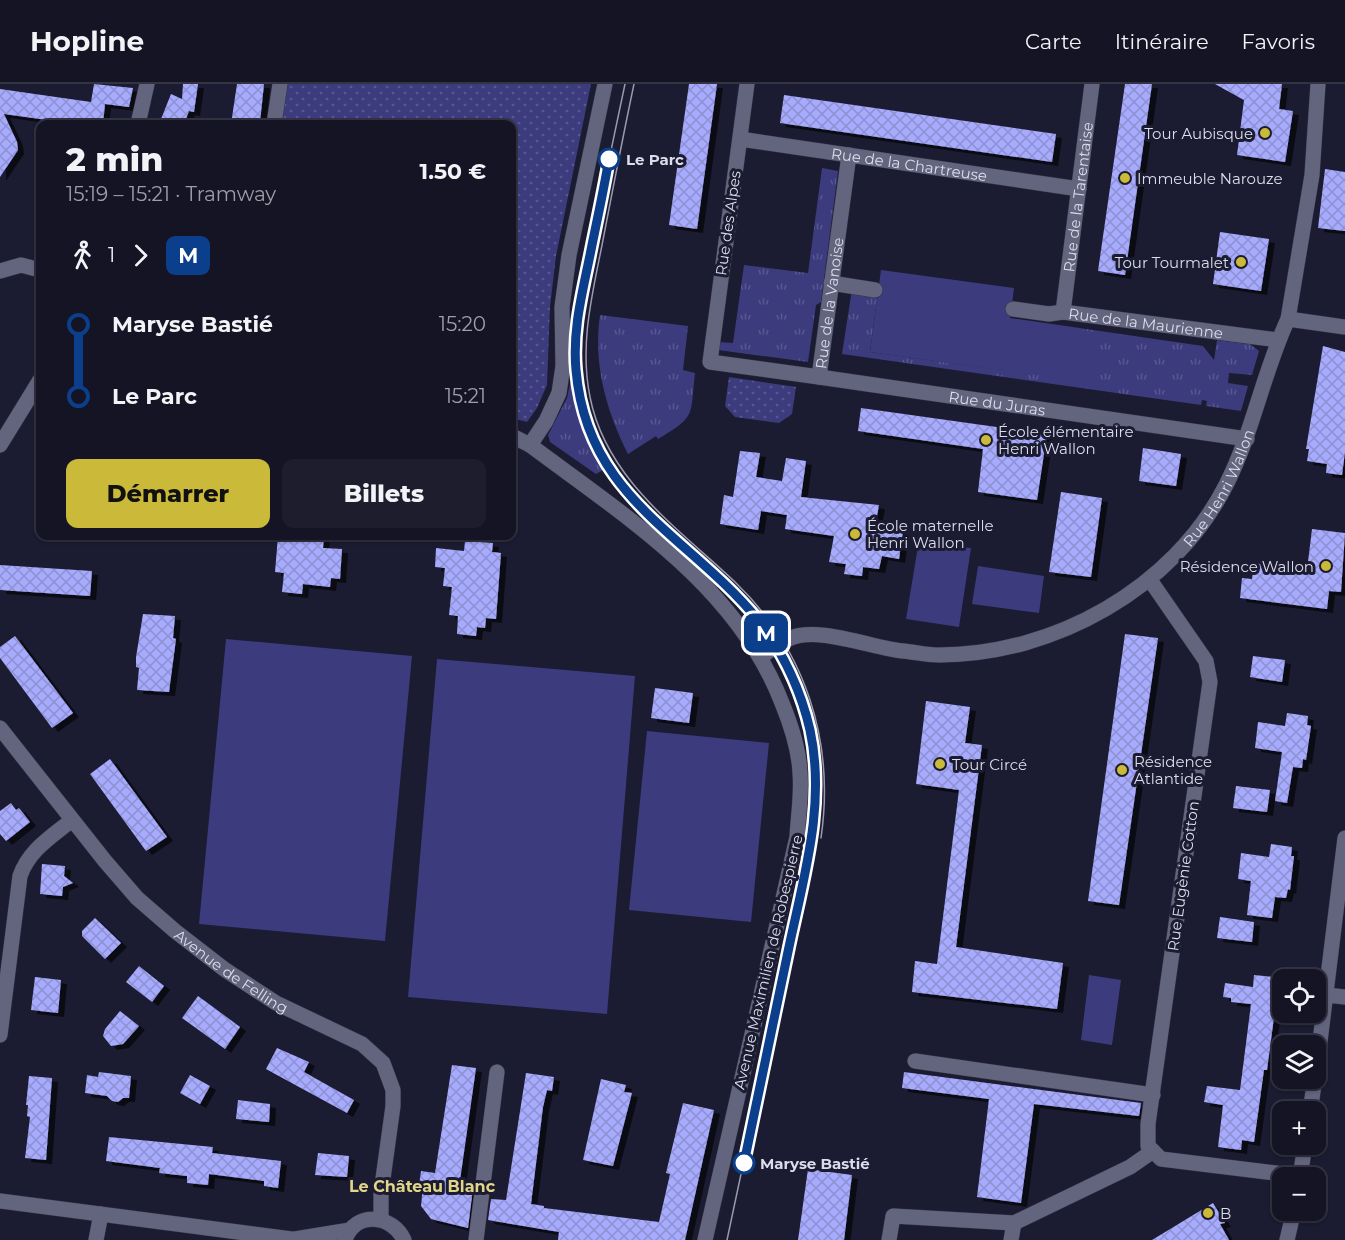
<!DOCTYPE html>
<html lang="fr">
<meta charset="utf-8">
<style>
:root{--surface:#141425;--page:#1d1d2d;--text:#f1f3f6;--muted:#9d9ea7;--line:#333342;--accent:#cbb939}
body{margin:0;font-family:Montserrat,sans-serif;background:var(--page);color:var(--text);height:100vh;display:flex;flex-direction:column;font-size:22px;white-space:nowrap}
*{box-sizing:border-box;margin:0}
p{font-size:20px;color:var(--muted)}
.icon{flex:none;width:33px;height:33px;fill:none;stroke:currentColor;stroke-width:2;stroke-linecap:round;stroke-linejoin:round}
.map{position:relative;flex:1;overflow:hidden}
.side{position:absolute;left:36px;top:36px;width:480px;height:420px;display:flex;flex-direction:column;background:var(--surface);border-radius:12px;box-shadow:0 2px 4px #0004,0 0 0 2px var(--line)}
.side>*{flex:none}
.badge{padding:0 12px;border-radius:9px;font-size:21px;line-height:39px}
.controls{position:absolute;left:1272px;top:885px;display:grid;gap:12px}
.controls a{display:grid;place-items:center;width:54px;height:54px;border-radius:12px;background:var(--surface);box-shadow:0 2px 4px #0004,0 0 0 2px var(--line);font-size:30px}
.map>.badge{position:absolute;translate:-50% -50%;box-shadow:0 0 0 3px #fff}
.legs{display:flex;align-items:center;gap:9px;height:66px;padding:0 30px;font-size:20px}
.legs p{margin-inline-start:auto}
.head{display:flex;align-items:center;justify-content:space-between;height:102px;padding:0 30px}
h1{font-size:33px;font-weight:800;line-height:45px}
.primary-button{display:flex;gap:12px;margin-top:auto;padding:12px 30px}
.primary-button a{flex:1;height:69px;border-radius:12px;background:var(--accent);color:#111;font-size:24px;font-weight:800;line-height:69px;text-align:center}
.primary-button a+a{background:var(--page);color:var(--text)}
ul{padding:0 30px;list-style:none}
li{display:flex;align-items:center;gap:21px;height:72px;font-size:22px}
li i{display:grid;place-items:center;width:9px;height:100%;margin:0 8px;background:currentColor}
li i::after{content:'';width:15px;height:15px;margin:-8px;border:4px solid;border-radius:50%;background:var(--surface)}
li p{margin-inline-start:auto}
li:first-child i{background:linear-gradient(#0000 50%,currentColor 0)}
li:last-child i{background:linear-gradient(currentColor 50%,#0000 0)}
header{display:flex;align-items:center;gap:36px;box-sizing:border-box;height:84px;padding:0 30px;background:var(--surface);border-bottom:2px solid var(--line)}
header strong{font-size:28px}
nav{display:flex;gap:33px;margin-inline-start:auto;font-size:21px}
.map>svg:first-child{display:block}
</style>
<header>
<strong>Hopline</strong>
<nav><a>Carte</a><a>Itinéraire</a><a>Favoris</a></nav>
</header>
<div class="map">
<svg width="1345" height="1156" viewBox="0 0 1345 1156">
<defs>
<pattern id="grass-tufts" width="24" height="20" patternUnits="userSpaceOnUse" patternTransform="scale(1.5)"><rect width="24" height="20" fill="#3c3b7d"/><path d="M3 7l-1-3M5 7V3M7 7l1-3M15 17l-1-3M17 17v-4M19 17l1-3" fill="none" stroke="#585790"/></pattern>
<pattern id="park-dots" width="8" height="8" patternUnits="userSpaceOnUse" patternTransform="scale(1.5)"><rect width="8" height="8" fill="#3c3b7d"/><path d="M2 2h.1M6 6h.1" fill="none" stroke="#585790" stroke-width="1.8" stroke-linecap="round"/></pattern>
<pattern id="building-cross-hatch" width="8" height="8" patternUnits="userSpaceOnUse" patternTransform="scale(1.5)"><rect width="8" height="8" fill="#a7abfe"/><path d="M0 0l8 8M0 8l8-8" fill="none" stroke="#8e91d0"/></pattern>
<filter id="shadow"><feDropShadow dx="6" dy="4" stdDeviation="0" flood-color="#0009"/></filter>
</defs>
<rect width="100%" height="100%" fill="#1b1b31"/>
<g fill="url(#grass-tufts)">
<polygon points="822,84 838,87 821,218 816,221 808,278 718,266 719,258 733,259 744,181 808,189"/>
<polygon points="852,205 878,208 870,268 1003,286 1010,234 1203,262 1214,276 1217,256 1250,260 1259,267 1252,291 1229,289 1228,299 1248,302 1241,327 1206,322 1207,317 1202,316 1201,321 842,270"/>
<path d="M600,231L688,242L683,286L695,289C690,332 697,332 658,355L656,352L628,370C606,326 593,280 600,231Z"/>
<polygon points="572,292 587,348 605,385 596,390 550,358 548,351 567,314"/>
</g>
<g fill="url(#park-dots)">
<polygon points="286,0 591,0 556,172 550,223 547,301 537,324 527,338 512,334 512,40 281,40"/>
<polygon points="729,293 796,303 792,330 779,339 735,333 725,322"/>
</g>
<g fill="#3c3b7d">
<polygon points="881,186 1014,204 1010,236 1100,249 1093,299 870,268"/>
<polygon points="919,456 971,464 959,543 906,535"/>
<polygon points="978,482 1044,492 1039,529 972,520"/>
<polygon points="226,555 412,572 385,857 199,840"/>
<polygon points="437,575 635,592 607,930 408,913"/>
<polygon points="647,647 769,659 751,838 629,826"/>
<polygon points="1089,891 1121,896 1112,961 1081,956"/>
</g>
<g fill="url(#building-cross-hatch)" filter="url(#shadow)">
<polygon points="94,0 133,4 129,23 105,20 103,40 76,40 4,30 17,58 18,66 0,93 0,5 91,18"/>
<polygon points="183,0 198,0 194,28 189,27 184,40 159,40 171,10 182,15"/>
<polygon points="237,0 264,0 260,38 246,36 246,40 231,40"/>
<polygon points="689,0 717,0 697,145 669,141"/>
<polygon points="1125,0 1152,0 1125,191 1098,187"/>
<polygon points="1215,0 1282,0 1279,25 1293,27 1285,78 1237,71 1244,16"/>
<polygon points="784,11 1056,50 1052,78 780,39"/>
<polygon points="1325,85 1345,88 1345,147 1318,144"/>
<polygon points="1220,148 1269,155 1261,207 1213,200"/>
<polygon points="1323,262 1345,268 1345,368 1342,391 1326,389 1327,380 1307,377 1309,365 1306,365"/>
<polygon points="861,324 1047,350 1037,416 978,408 983,365 858,347"/>
<polygon points="1143,364 1181,370 1176,402 1139,397"/>
<polygon points="740,367 760,369 756,393 782,397 786,374 806,377 801,413 879,421 875,443 903,447 899,475 882,472 879,485 863,483 862,492 844,490 846,480 829,478 834,452 785,445 787,431 761,427 758,446 720,440 724,411 733,413"/>
<polygon points="1061,408 1102,414 1091,493 1049,488"/>
<polygon points="1312,445 1345,449 1341,508 1329,507 1327,525 1240,514 1242,494 1252,495 1254,479 1307,486"/>
<polygon points="278,452 324,452 323,464 342,465 340,495 331,494 330,503 303,500 302,510 282,508 284,489 275,488"/>
<polygon points="465,457 493,459 492,468 501,469 496,535 486,534 485,544 477,543 476,552 457,550 458,532 449,531 452,503 443,502 445,484 435,483 436,464 464,467"/>
<polygon points="0,481 92,487 90,512 0,506"/>
<polygon points="143,530 175,532 173,554 176,555 169,608 137,606 139,584 136,583 136,573"/>
<polygon points="1125,550 1158,554 1119,821 1088,817"/>
<polygon points="15,552 73,629 52,644 0,574 0,563"/>
<polygon points="1253,572 1285,576 1282,598 1250,593"/>
<polygon points="655,604 693,609 689,639 651,634"/>
<polygon points="926,617 970,623 965,659 982,661 956,863 1063,879 1057,925 912,908 915,877 937,880 959,706 916,700"/>
<polygon points="1287,629 1308,632 1307,641 1311,642 1306,676 1303,675 1302,684 1293,683 1287,719 1275,717 1282,668 1255,664 1258,638 1285,642"/>
<polygon points="110,675 167,753 146,767 90,690"/>
<polygon points="1236,702 1270,706 1267,728 1233,724"/>
<polygon points="11,719 16,726 19,724 30,738 6,757 0,750 0,727"/>
<polygon points="1271,760 1292,763 1291,772 1294,772 1290,806 1288,805 1286,814 1275,813 1272,834 1247,831 1251,797 1238,795 1241,769 1269,773"/>
<polygon points="42,780 65,782 64,792 73,799 63,803 62,812 40,810"/>
<polygon points="1220,833 1254,838 1252,858 1217,854"/>
<polygon points="95,834 121,859 105,875 82,852 82,847"/>
<polygon points="139,882 164,902 152,918 126,898"/>
<polygon points="1254,891 1276,893 1274,903 1278,903 1267,986 1264,986 1254,1058 1242,1056 1241,1066 1218,1063 1223,1021 1204,1018 1207,1002 1240,1006 1251,920 1231,918 1231,914 1223,913 1225,899 1253,903"/>
<polygon points="35,893 61,896 58,929 31,926"/>
<polygon points="198,912 240,943 225,965 182,934"/>
<polygon points="120,927 139,942 123,960 111,962 103,952 105,945"/>
<polygon points="277,964 309,978 304,988 354,1016 347,1029 266,985"/>
<polygon points="452,981 476,984 459,1103 473,1104 468,1144 431,1135 421,1122 423,1101 419,1101 421,1087 435,1089"/>
<polygon points="99,988 131,992 129,1014 123,1014 118,1018 112,1017 107,1012 85,1009 87,991 98,993"/>
<polygon points="904,988 1141,1019 1139,1032 1034,1020 1021,1119 977,1113 989,1015 902,1004"/>
<polygon points="526,989 554,993 552,1007 547,1006 543,1023 531,1120 544,1122 544,1124 659,1138 670,1090 666,1089 683,1019 714,1026 685,1156 558,1156 559,1148 488,1136 491,1115 506,1116"/>
<polygon points="190,991 210,1002 200,1020 180,1009"/>
<polygon points="29,992 52,994 46,1076 25,1074 30,1033 27,1032 28,1021 26,1021"/>
<polygon points="601,995 626,1001 624,1008 632,1009 613,1082 583,1076"/>
<polygon points="238,1016 270,1020 269,1038 236,1035"/>
<polygon points="109,1053 213,1063 212,1069 281,1077 278,1104 264,1102 264,1097 209,1090 208,1101 187,1099 187,1092 159,1089 160,1084 106,1077"/>
<polygon points="318,1069 349,1072 347,1093 315,1091"/>
<polygon points="808,1085 852,1091 844,1156 798,1156"/>
<polygon points="1213,1119 1225,1139 1220,1140 1229,1156 1152,1156"/>
</g>
<g fill="none" stroke-linecap="round" stroke-linejoin="round">
<defs>
<g id="street">
<path d="M605,0L569,171L562,223L563,282L559,309L546,337L530,361C626,433 737,502 782,619C791,641 799,665 800,689C802,710 798,732 797,753L705,1156"/>
<path id="s1" d="M747,0L710,278L819,293L849,71"/>
<polyline points="138,40 147,0"/>
<polyline points="274,40 280,0"/>
<path id="s2" d="M740,55L1079,105"/>
<polyline points="0,187 21,181 40,186"/>
<polyline points="831,199 875,206"/>
<path id="s3" d="M1013,225L1049,230L1063,228L1278,256"/>
<path id="s4" d="M1063,228L1092,0"/>
<polyline points="1288,235 1345,243"/>
<path id="s5" d="M819,293L1247,355"/>
<polyline points="512,352 530,361"/>
<polyline points="0,361 40,296"/>
<polyline points="1150,496 1206,577 1210,598 1148,1040 1148,1062 1161,1075 1300,1092"/>
<path id="s6" d="M761,573C770,566 780,558 791,554C818,542 873,564 903,567C915,568 927,571 939,571C1054,571 1174,504 1226,401C1253,348 1263,289 1288,235L1312,91L1318,0"/>
<path d="M0,951L20,792C29,766 51,753 72,736"/>
<polyline points="915,977 1153,1011"/>
<polyline points="0,1117 299,1156"/>
<polyline points="295,1155 350,1146"/>
<polyline points="96,1156 101,1130"/>
<polyline points="476,1156 497,988"/>
<polyline points="889,1156 893,1132 1014,1139 1130,1083 1153,1067"/>
<polyline points="1011,1156 1014,1139"/>
</g>
<g id="secondary">
<path id="s7" d="M0,644L105,777L137,814L175,847L224,885L276,919L362,960L383,979L393,1006V1022L381,1109V1135"/>
<polyline points="1327,911 1345,913"/>
<polyline points="1316,990 1345,754"/>
<polyline points="1310,1028 1315,994"/>
<polyline points="1300,1094 1305,1060"/>
<path d="M345,1156C355,1126 393,1131 404,1156"/>
<polyline points="1287,1156 1294,1126"/>
</g>
</defs>
<use href="#street" stroke="#353547" stroke-width="16"/>
<use href="#secondary" stroke="#353547" stroke-width="16"/>
<use href="#street" stroke="#63657f" stroke-width="15"/>
<use href="#secondary" stroke="#63657f" stroke-width="15"/>
<g stroke="#9a9aac" stroke-width="1.5">
<path d="M625,0C614,52 603,104 593,155C583,210 568,261 581,316C595,377 633,419 678,460C706,485 737,509 759,539C813,608 822,691 808,775L727,1156"/>
<path d="M634,0C623,52 613,104 603,156C593,208 579,259 590,313C606,395 678,444 735,498C806,566 835,658 821,754"/>
</g>
</g>
<g fill="none" stroke-linecap="round" stroke-linejoin="round">
<defs>
<path id="line-1" d="M609,75C604,104 598,132 592,161C584,203 572,243 576,286C587,415 688,450 759,537C783,569 801,607 810,646C826,720 804,792 789,863C774,935 759,1007 744,1079"/>
</defs>
<use href="#line-1" stroke="#fff" stroke-width="14"/>
<use href="#line-1" stroke="#0b3e8b" stroke-width="9"/>
</g>
<g fill="#cbb939" stroke="#1b1b31" stroke-width="2">
<circle cx="1265" cy="49" r="6"/>
<circle cx="1125" cy="94" r="6"/>
<circle cx="1241" cy="178" r="6"/>
<circle cx="986" cy="356" r="6"/>
<circle cx="855" cy="450" r="6"/>
<circle cx="1326" cy="482" r="6"/>
<circle cx="940" cy="680" r="6"/>
<circle cx="1122" cy="686" r="6"/>
<circle cx="1208" cy="1129" r="6"/>
</g>
<g fill="#fff" stroke="#0b3e8b" stroke-width="3">
<circle cx="609" cy="75" r="10"/>
<circle cx="744" cy="1079" r="10"/>
</g>
<g text-anchor="middle" dominant-baseline="central" stroke-width="6" stroke-linejoin="round" paint-order="stroke">
<g font-size="15" fill="#dcddec" stroke="#1b1b31" text-anchor="start">
<text x="1253" y="49" text-anchor="end">Tour Aubisque</text>
<text x="1137" y="94">Immeuble Narouze</text>
<text x="1229" y="178" text-anchor="end">Tour Tourmalet</text>
<text x="998" y="347">École élémentaire<tspan x="998" dy="17">Henri Wallon</tspan></text>
<text x="867" y="441">École maternelle<tspan x="867" dy="17">Henri Wallon</tspan></text>
<text x="1314" y="482" text-anchor="end">Résidence Wallon</text>
<text x="1134" y="677">Résidence<tspan x="1134" dy="17">Atlantide</tspan></text>
<text x="952" y="680">Tour Circé</text>
<text x="1220" y="1129">B</text>
</g>
<g font-size="15" font-weight="bold" fill="#dcddec" stroke="#1b1b31" text-anchor="start">
<text x="626" y="75">Le Parc</text>
<text x="760" y="1079">Maryse Bastié</text>
</g>
<g font-size="15" fill="#dcddec" stroke="#1b1b31">
<text stroke="none"><textPath href="#s2" startOffset="171">Rue de la Chartreuse</textPath></text>
<text stroke="none"><textPath href="#s4" startOffset="116">Rue de la Tarentaise</textPath></text>
<text transform="translate(728 139) rotate(-82)">Rue des Alpes</text>
<text stroke="none"><textPath href="#s1" startOffset="465">Rue de la Vanoise</textPath></text>
<text stroke="none"><textPath href="#s3" startOffset="134">Rue de la Maurienne</textPath></text>
<text stroke="none"><textPath href="#s5" startOffset="180">Rue du Juras</textPath></text>
<text stroke="none"><textPath href="#s6" startOffset="530">Rue Henri Wallon</textPath></text>
<text transform="translate(1183 792) rotate(-82)">Rue Eugènie Cotton</text>
<text transform="translate(768 878) rotate(-77)">Avenue Maximilien de Robespierre</text>
<text stroke="none"><textPath href="#s7" startOffset="338">Avenue de Felling</textPath></text>
</g>
<g font-size="16" font-weight="bold" fill="#e1d687" stroke="#1b1b31">
<text x="422" y="1102">Le Château Blanc</text>
</g>
</g>
</svg>
<div class="controls">
<a><svg class="icon" aria-label="locate" viewBox="0 0 24 24"><circle cx="12" cy="12" r="6"/><path d="M12 2v4M12 18v4M2 12h4M18 12h4"/></svg></a>
<a><svg class="icon" aria-label="layers" viewBox="0 0 24 24"><path d="M12 4l9 5-9 5-9-5zM3 14l9 5 9-5"/></svg></a>
<a>+</a>
<a>−</a>
</div>
<b class="badge" style="left:766px;top:549px;background:#0b3e8b;color:#fff">M</b>
<section class="side">
<div class="head"><div><h1>2 min</h1><p>15:19 – 15:21 · Tramway</p></div><b>1.50 €</b></div>
<div class="legs"><svg class="icon" aria-label="walk" viewBox="0 0 24 24"><circle cx="13" cy="4" r="2"/><path d="M13 8l-2 6 4 7M11 14l-3 7M7 12l3-4h3l4 4"/></svg>1<svg class="icon" aria-label="forward" viewBox="0 0 24 24"><path d="M9 5l7 7-7 7"/></svg><b class="badge" style="background:#0b3e8b;color:#fff">M</b></div>
<ul>
<li><i style="color:#0b3e8b"></i><b>Maryse Bastié</b><p>15:20</p></li>
<li><i style="color:#0b3e8b"></i><b>Le Parc</b><p>15:21</p></li>
</ul>
<div class="primary-button"><a>Démarrer</a><a>Billets</a></div>
</section>
</div>
